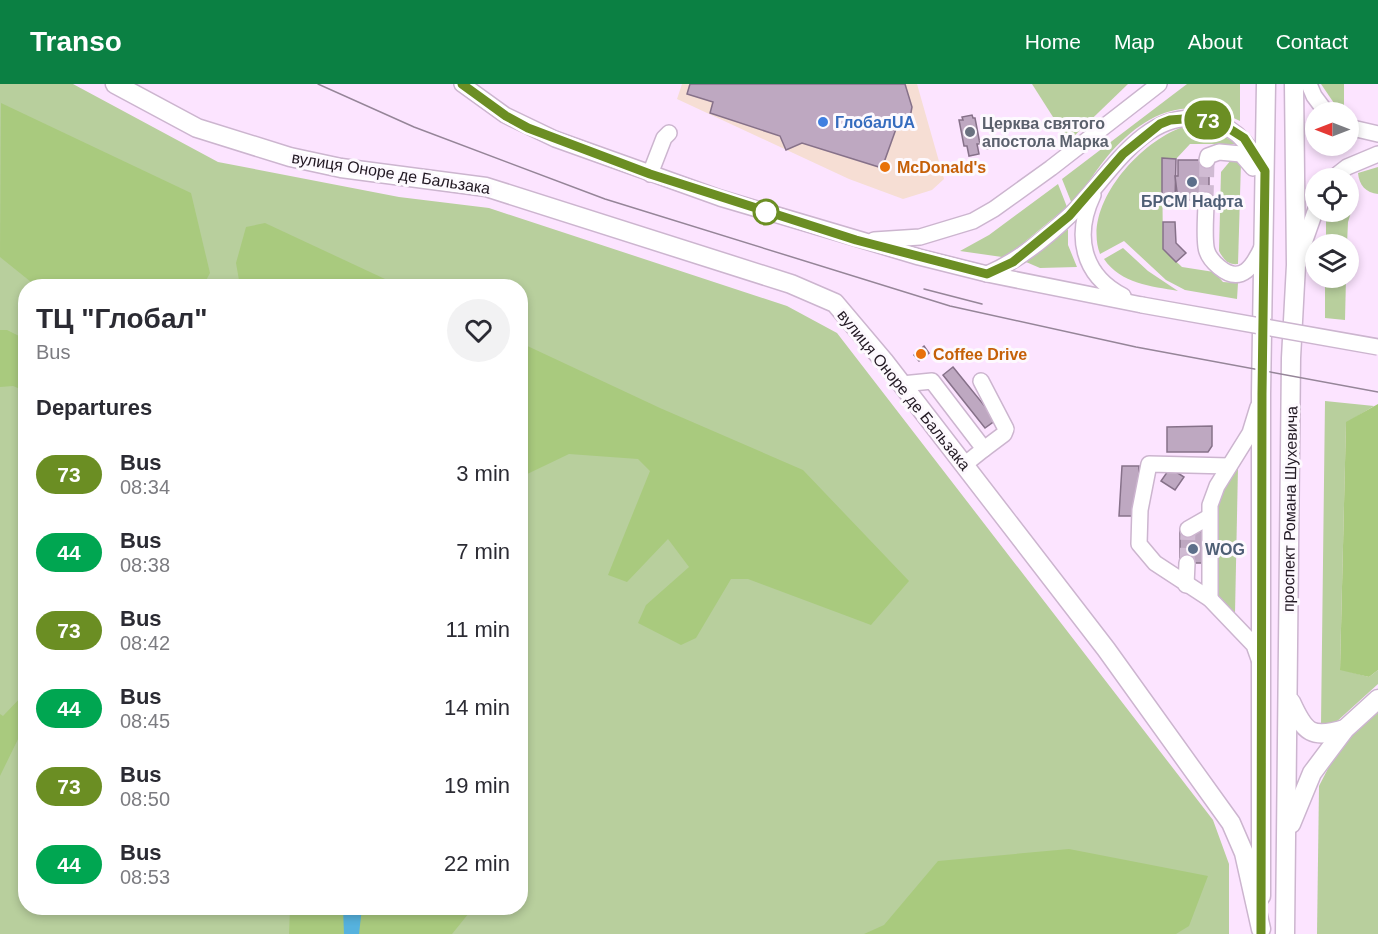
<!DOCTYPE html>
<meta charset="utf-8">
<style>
:root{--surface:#fff;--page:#f2f2f3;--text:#2b2b33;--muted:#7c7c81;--accent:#0b8043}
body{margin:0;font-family:Arial,sans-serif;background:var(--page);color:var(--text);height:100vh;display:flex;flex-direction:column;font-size:22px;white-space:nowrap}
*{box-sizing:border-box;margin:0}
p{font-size:20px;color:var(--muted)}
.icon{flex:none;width:33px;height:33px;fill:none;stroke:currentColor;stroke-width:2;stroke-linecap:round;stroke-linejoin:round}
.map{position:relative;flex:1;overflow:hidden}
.details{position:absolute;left:18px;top:195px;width:510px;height:636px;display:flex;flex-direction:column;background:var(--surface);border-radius:24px;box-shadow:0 3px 9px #0003}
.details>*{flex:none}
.badge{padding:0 12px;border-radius:20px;font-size:21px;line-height:39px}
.needle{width:39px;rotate:270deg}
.tools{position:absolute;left:1305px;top:18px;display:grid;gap:12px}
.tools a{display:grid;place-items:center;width:54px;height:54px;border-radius:50%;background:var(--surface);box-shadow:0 3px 9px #0003;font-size:30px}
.map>.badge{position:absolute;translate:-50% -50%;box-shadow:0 0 0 3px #fff}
h2{padding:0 18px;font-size:22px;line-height:54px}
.round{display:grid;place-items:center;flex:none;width:63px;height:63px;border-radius:32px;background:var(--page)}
.overview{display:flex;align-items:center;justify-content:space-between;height:102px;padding:0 18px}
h1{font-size:28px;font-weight:800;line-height:45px}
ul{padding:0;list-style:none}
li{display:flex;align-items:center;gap:18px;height:78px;padding:0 18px}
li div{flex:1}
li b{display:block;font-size:22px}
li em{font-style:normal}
li .badge{min-width:66px;font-weight:700;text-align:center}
header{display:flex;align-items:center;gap:36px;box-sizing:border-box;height:84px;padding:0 30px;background:var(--accent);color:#fff}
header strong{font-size:28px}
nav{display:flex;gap:33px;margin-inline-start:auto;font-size:21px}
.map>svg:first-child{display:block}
</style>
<header>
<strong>Transo</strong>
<nav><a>Home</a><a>Map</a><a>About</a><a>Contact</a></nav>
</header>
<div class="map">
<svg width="1378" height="850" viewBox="0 0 1378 850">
<rect width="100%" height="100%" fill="#fce4ff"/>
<polygon fill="#f6ded4" points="682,0 917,0 944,95 932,106 903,115 849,95 677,15"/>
<g fill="#b8cf9d" fill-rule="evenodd">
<path d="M0,0H73L218,78L399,113L489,124L787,222L837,249L1213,736L1229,780V850H0ZM26,202H520V824H26Z"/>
<polygon points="1032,0 1128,0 1071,55 1060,44"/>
<path d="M1187,0H1240V37C1189,11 1149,26 1111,68C1097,84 1086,103 1072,120L1062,95Z"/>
<polygon points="1321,0 1344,0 1344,28 1340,28"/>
<path d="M1180,44C1203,45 1218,46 1236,60H1190L1176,75H1162L1163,165L1182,183L1214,188L1223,198L1238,199L1237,215L1185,206L1166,196L1124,157L1100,170C1082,122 1138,60 1180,44Z"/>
<path d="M1231,76L1241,78L1238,180C1228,181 1224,176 1219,167L1221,88Z"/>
<path d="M1378,83V110C1366,109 1359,101 1358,89Z"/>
<polygon points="1058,100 1067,123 1009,171 1002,173 960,167 989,151"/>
<polygon points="1349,111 1354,119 1348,138 1347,160 1326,160 1326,128 1348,128"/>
<polygon points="1068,145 1068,161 1077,183 1040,184 1026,178"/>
<path d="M1123,164L1148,187L1178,207C1151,202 1121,200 1104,175Z"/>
<polygon points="1325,194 1346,194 1345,236 1325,234"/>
<polygon points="1325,317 1374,322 1346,339 1340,585 1369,593 1378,586 1378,600 1334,640 1321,640"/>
<polygon points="1238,383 1235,530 1215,508 1217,417"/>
<polygon points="1378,625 1378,850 1317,850 1319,702 1335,671 1351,651"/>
</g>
<g fill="#a9ca7e">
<polygon points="1,19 191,109 210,189 203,202 36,202 0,173"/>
<polygon points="265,139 400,202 240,202 236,179 246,143"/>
<polygon points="0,246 7,246 25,255 25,307 13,302 0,303"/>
<polygon points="521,259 660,324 803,386 909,497 871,541 748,495 731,495 696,554 681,561 638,539 646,521 689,483 668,455 627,498 608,491 650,387 638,375 569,370 521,393"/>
<polygon points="1378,320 1378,586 1369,593 1340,586 1346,338"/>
<polygon points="25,609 25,647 21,649 0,692 0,630 3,632"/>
<polygon points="1069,765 1208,792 1189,842 1176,850 864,850 884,841 938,777"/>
<polygon points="290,824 469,824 469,829 452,850 289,850"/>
</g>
<polygon fill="#56b2de" points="343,824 362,824 359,850 344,850"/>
<g fill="#bea8c1" stroke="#867189" stroke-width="1.5">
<polygon points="690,0 905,0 912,23 910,34 904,43 896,45 882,84 802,59 786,66 780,52 710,29 713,18 687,10"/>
<polygon points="972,31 973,34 975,34 980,60 977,60 979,70 969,72 967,62 964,62 959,36 963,36 962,33"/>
<polygon points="994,53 996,63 986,65 984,55"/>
<polygon points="1162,74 1176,75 1175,117 1162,117"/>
<polygon points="1178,76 1209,76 1209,116 1178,116 1175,92 1178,92"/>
<polygon points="1163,138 1175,138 1176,159 1186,169 1176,178 1163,165"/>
<polygon points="924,262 929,269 919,277 914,271"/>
<polygon points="953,283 996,336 985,344 943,291"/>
<polygon points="1212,342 1212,362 1208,368 1167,368 1167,343"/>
<polygon points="1122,382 1139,382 1137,432 1119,432"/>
<polygon points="1170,384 1184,393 1175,406 1161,397"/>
<polygon points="1180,445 1198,445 1206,452 1206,479 1180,479"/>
</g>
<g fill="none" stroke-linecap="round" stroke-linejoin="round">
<g stroke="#d0bbd3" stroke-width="15" stroke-dasharray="15 8" stroke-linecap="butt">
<polyline points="1206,116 1207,76"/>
<polyline points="1187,479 1188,445"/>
</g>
<defs>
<g id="minor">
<polyline points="462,0 505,31 555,55 720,114 919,173 987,190 1142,221"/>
<polyline points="1309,0 1314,12 1326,28"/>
<polyline points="1348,43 1378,50"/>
<polyline points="1207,76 1208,72 1219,68 1241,70 1253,84"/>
<polyline points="650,90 664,54 669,49"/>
<polyline points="1333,94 1347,83 1378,70"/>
<path d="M1093,111C1074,151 1082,191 1123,212"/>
<path d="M1206,116C1206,131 1204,148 1206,163C1207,171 1213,178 1219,183C1242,202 1254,181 1263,161"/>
<polyline points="874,156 920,153 973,137 994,125 1051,84 1159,0"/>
<polyline points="1299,173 1316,125"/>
<path d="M987,190C1018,177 1045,155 1069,132C1106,98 1141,26 1200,35C1236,40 1246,58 1265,87"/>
<polyline points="981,297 1006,345 1004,350 984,365"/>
<polyline points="902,300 932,297 984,365 964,381"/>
<polyline points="1229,382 1149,380 1140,426 1139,460 1155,479 1210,515 1254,561 1260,578"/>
<polyline points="1188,445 1209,433"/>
<polyline points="1186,501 1187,479"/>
<polyline points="1210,515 1210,421 1217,402 1250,349 1258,323"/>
</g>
<g id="major">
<polyline points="115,0 197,44 290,73 341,84 486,103 791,200 835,219 884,277 1106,565 1231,739 1244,769 1261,845"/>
<path d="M1291,618C1305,649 1311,655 1345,645"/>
<polyline points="1291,740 1312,689 1345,645 1378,615"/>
<polyline points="1261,812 1261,310 1266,0"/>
<polyline points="1285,850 1291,274 1296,181 1294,0"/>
</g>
</defs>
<use href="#minor" stroke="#ccb5cf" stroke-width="18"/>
<use href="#major" stroke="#ccb5cf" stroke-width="21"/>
<use href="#minor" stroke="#fff" stroke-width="15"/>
<use href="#major" stroke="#fff" stroke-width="18"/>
<g stroke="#958598" stroke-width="1.5">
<polyline points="318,0 414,43 605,115 950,222 1136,263 1378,308"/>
<polyline points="924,205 982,220"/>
</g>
<defs>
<polyline id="minor-bridge" points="1142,221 1378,263"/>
</defs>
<use href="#minor-bridge" stroke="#ccb5cf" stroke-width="18" stroke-linecap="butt"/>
<use href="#minor-bridge" stroke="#fff" stroke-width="15"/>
</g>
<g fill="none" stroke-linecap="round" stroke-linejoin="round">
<defs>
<polyline id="line" points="462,0 506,32 528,44 650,90 856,156 987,190 1013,178 1069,132 1123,70 1160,40 1170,36 1197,34 1222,40 1244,54 1265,87 1262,310 1261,850"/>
</defs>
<use href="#line" stroke="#fff" stroke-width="14"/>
<use href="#line" stroke="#6b8e23" stroke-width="9"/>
</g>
<circle fill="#3f7fe0" stroke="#fdf9fe" stroke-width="2" cx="823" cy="38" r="6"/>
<circle fill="#6b7280" stroke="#fdf9fe" stroke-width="2" cx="970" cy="48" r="6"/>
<g fill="#e8710a" stroke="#fdf9fe" stroke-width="2">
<circle cx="885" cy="83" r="6"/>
<circle cx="921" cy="270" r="6"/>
</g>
<g fill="#5c6f8a" stroke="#fdf9fe" stroke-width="2">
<circle cx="1192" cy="98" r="6"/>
<circle cx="1193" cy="465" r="6"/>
</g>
<circle fill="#fff" stroke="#6b8e23" stroke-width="3" cx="766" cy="128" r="12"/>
<g text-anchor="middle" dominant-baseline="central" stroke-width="6" stroke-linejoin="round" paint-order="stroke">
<g font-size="16" font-weight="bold" fill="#366cbe" stroke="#fdf9fe" text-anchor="start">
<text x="835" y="38">ГлобалUA</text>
</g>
<g font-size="16" font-weight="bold" fill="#5b616d" stroke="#fdf9fe" text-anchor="start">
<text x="982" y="39">Церква святого<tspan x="982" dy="18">апостола Марка</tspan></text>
</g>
<g font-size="16" font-weight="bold" fill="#c56008" stroke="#fdf9fe" text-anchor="start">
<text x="897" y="83">McDonald's</text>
<text x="933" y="270">Coffee Drive</text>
</g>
<g font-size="16" fill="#221923" stroke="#fdf9fe">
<text transform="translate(391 89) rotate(9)">вулиця Оноре де Бальзака</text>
<text transform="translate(904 306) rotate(51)">вулиця Оноре де Бальзака</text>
<text transform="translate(1290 425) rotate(-89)">проспект Романа Шухевича</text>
</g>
<g font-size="16" font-weight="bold" fill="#4e5e75" stroke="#fdf9fe">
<text x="1192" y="117">БРСМ Нафта</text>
<text x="1205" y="465" text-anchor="start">WOG</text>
</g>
</g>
</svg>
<div class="tools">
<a><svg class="needle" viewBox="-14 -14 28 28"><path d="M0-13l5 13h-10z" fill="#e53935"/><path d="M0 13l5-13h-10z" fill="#7c7c81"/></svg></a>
<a><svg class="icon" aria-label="locate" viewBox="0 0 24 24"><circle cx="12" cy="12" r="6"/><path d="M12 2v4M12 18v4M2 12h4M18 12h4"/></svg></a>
<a><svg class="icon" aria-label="layers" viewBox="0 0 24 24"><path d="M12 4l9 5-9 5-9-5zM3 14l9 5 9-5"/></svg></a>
</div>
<b class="badge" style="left:1208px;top:36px;background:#6b8e23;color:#fff">73</b>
<section class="details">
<div class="overview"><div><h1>ТЦ &quot;Глобал&quot;</h1><p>Bus</p></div><a class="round"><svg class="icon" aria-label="heart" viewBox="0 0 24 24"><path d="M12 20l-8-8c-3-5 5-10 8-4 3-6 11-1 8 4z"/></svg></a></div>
<h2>Departures</h2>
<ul>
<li><span class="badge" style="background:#6b8e23;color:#fff">73</span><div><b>Bus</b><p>08:34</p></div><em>3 min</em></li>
<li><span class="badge" style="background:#00a651;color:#fff">44</span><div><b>Bus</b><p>08:38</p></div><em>7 min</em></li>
<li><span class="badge" style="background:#6b8e23;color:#fff">73</span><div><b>Bus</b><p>08:42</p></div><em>11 min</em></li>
<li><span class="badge" style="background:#00a651;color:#fff">44</span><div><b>Bus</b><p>08:45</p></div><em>14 min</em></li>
<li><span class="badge" style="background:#6b8e23;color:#fff">73</span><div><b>Bus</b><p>08:50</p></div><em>19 min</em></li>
<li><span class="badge" style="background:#00a651;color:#fff">44</span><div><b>Bus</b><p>08:53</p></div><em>22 min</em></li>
</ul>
</section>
</div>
